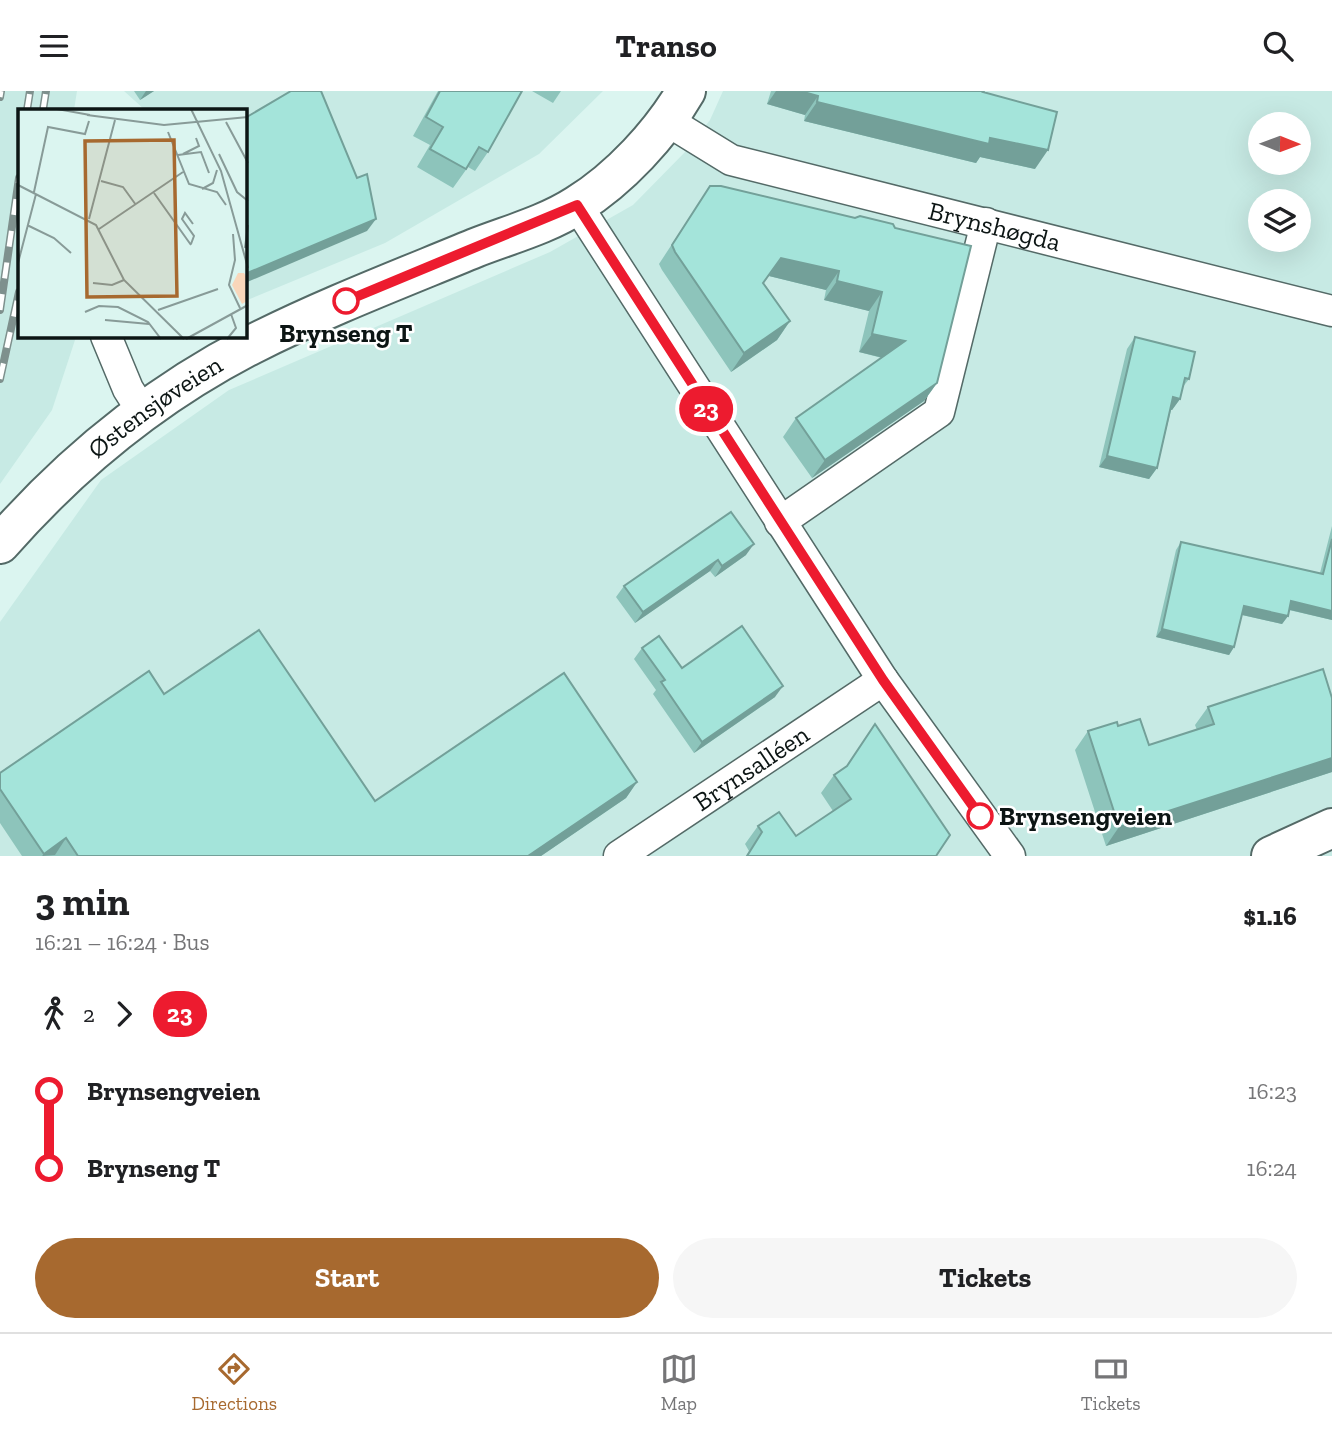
<!DOCTYPE html>
<meta charset="utf-8">
<style>
:root{--surface:#fff;--page:#f6f6f6;--text:#202124;--muted:#757577;--line:#e0e0e0;--accent:#a7692f}
body{margin:0;font-family:"Zilla Slab",serif;background:var(--page);color:var(--text);height:100vh;display:flex;flex-direction:column;font-size:26px;white-space:nowrap}
*{box-sizing:border-box;margin:0}
p{font-size:23px;color:var(--muted)}
.icon{flex:none;width:38px;height:38px;fill:none;stroke:currentColor;stroke-width:2;stroke-linecap:round;stroke-linejoin:round}
.map{position:relative;height:765px;overflow:hidden}
.drawer{display:flex;flex-direction:column;background:var(--surface);flex:1}
.drawer>*{flex:none}
.badge{padding:0 14px;border-radius:23px;font-size:24px;line-height:46px}
.needle{width:46px;rotate:91deg}
.buttons{position:absolute;left:1248px;top:21px;display:grid;gap:14px}
.buttons a{display:grid;place-items:center;width:63px;height:63px;border-radius:50%;background:var(--surface);box-shadow:0 7px 28px #0002;font-size:35px}
.map>.badge{position:absolute;translate:-50% -50%;box-shadow:0 0 0 4px #fff}
.legs{display:flex;align-items:center;gap:10px;height:77px;padding:0 35px;font-size:23px}
.legs p{margin-inline-start:auto}
.overview{display:flex;align-items:center;justify-content:space-between;height:119px;padding:0 35px}
h1{font-size:38px;font-weight:700;line-height:52px}
.cta{display:flex;gap:14px;margin-top:auto;padding:14px 35px}
.cta a{flex:1;height:80px;border-radius:42px;background:var(--accent);color:#fff;font-size:28px;font-weight:700;line-height:80px;text-align:center}
.cta a+a{background:var(--page);color:var(--text)}
ul{padding:0 35px;list-style:none}
li{display:flex;align-items:center;gap:24px;height:77px;font-size:26px}
li i{display:grid;place-items:center;width:10px;height:100%;margin:0 9px;background:currentColor}
li i::after{content:'';width:18px;height:18px;margin:-9px;border:5px solid;border-radius:50%;background:var(--surface)}
li p{margin-inline-start:auto}
li:first-child i{background:linear-gradient(#0000 50%,currentColor 0)}
li:last-child i{background:linear-gradient(currentColor 50%,#0000 0)}
header{display:flex;justify-content:space-between;align-items:center;height:91px;padding:0 35px;background:var(--surface);font-size:32px;font-weight:700}
.dock{display:flex;justify-content:space-around;align-items:center;height:98px;border-top:2px solid var(--line);background:var(--surface);font-size:19px;color:var(--muted)}
.dock a{display:grid;justify-items:center;gap:4px}
.dock .active{color:var(--accent)}
.map>svg:first-child{display:block}
</style>
<header><svg class="icon" aria-label="menu" viewBox="0 0 24 24"><path d="M4 6h16M4 12h16M4 18h16"/></svg>Transo<svg class="icon" aria-label="search" viewBox="0 0 24 24"><circle cx="10" cy="10" r="6"/><path d="M15 15l6 6"/></svg></header>
<div class="map">
<svg width="1332" height="765" viewBox="0 0 1332 765">
<rect width="100%" height="100%" fill="#dbf5f0"/>
<g fill="#c7eae4" fill-rule="evenodd">
<polygon points="0,0 77,0 74,19 19,19 19,245 74,245 75,249 52,319 0,393"/>
<polygon points="124,0 603,0 539,63 385,152 245,210 245,19 145,19"/>
<path d="M723,0H1332V765H0V531L101,389L229,299L550,161L633,114L687,59L710,29ZM1260,33H1298V72H1260ZM1260,110H1298V149H1260Z"/>
</g>
<g fill="none" stroke-linecap="round" stroke-linejoin="round">
<defs>
<g id="minor">
<path id="s1" d="M666,29L731,69L1332,220"/>
<polyline points="577,114 883,589 1010,765"/>
<polyline points="106,245 128,298 142,320"/>
<polyline points="780,431 939,321 986,132"/>
<path id="s2" d="M619,765L883,589"/>
</g>
<g id="major">
<path id="s3" d="M0,453C72,371 154,304 251,254C324,217 400,188 475,157C508,144 546,134 577,114C619,88 661,43 686,0"/>
</g>
<polyline id="highway" points="1271,765 1332,737"/>
</defs>
<use href="#minor" stroke="#546a67" stroke-width="33"/>
<use href="#major" stroke="#546a67" stroke-width="42"/>
<use href="#highway" stroke="#546a67" stroke-width="42"/>
<use href="#minor" stroke="#fff" stroke-width="30"/>
<use href="#major" stroke="#fff" stroke-width="38"/>
<use href="#highway" stroke="#fff" stroke-width="38"/>
<defs>
<g id="rail">
<polyline points="0,6 1,0"/>
<polyline points="27,19 30,0"/>
<polyline points="43,19 46,0"/>
<polyline points="0,219 19,87"/>
<polyline points="0,288 19,201"/>
</g>
</defs>
<use href="#rail" stroke="#7e908d" stroke-width="8"/>
<use href="#rail" stroke="#fff" stroke-width="5" stroke-dasharray="16" stroke-linecap="butt"/>
</g>
<g fill="#8dc4bb">
<polygon points="134,0 154,0 140,9"/>
<polygon points="438,0 522,0 488,61 475,80 468,76 453,97 417,76 430,54 413,45"/>
<polygon points="532,0 561,0 553,12"/>
<polygon points="771,0 984,0 983,1 1035,78 980,66 976,72 804,30 805,24 767,13"/>
<polygon points="710,95 855,127 937,292 924,310 812,387 783,346 796,327 882,267 859,261 869,220 824,209 826,199 769,185 764,192 790,230 777,249 731,281 662,179 659,173"/>
<polygon points="1135,246 1189,288 1182,297 1180,308 1172,319 1171,319 1157,377 1149,388 1099,376 1127,258"/>
<polygon points="731,421 746,464 715,486 710,480 635,532 616,506 624,495"/>
<polygon points="1332,435 1332,529 1289,519 1288,525 1282,533 1242,524 1234,556 1229,564 1156,546 1176,459 1181,451 1320,482"/>
<polygon points="642,557 682,577 775,606 694,662 653,603 656,599 634,568"/>
<polygon points="164,603 375,710 637,691 626,707 541,765 22,765 0,732 0,682"/>
<polygon points="1332,607 1332,681 1106,755 1075,659 1088,640 1118,635 1149,654 1197,639 1195,634 1208,616"/>
<polygon points="875,633 936,765 746,765 749,760 745,753 758,735 796,745 833,720 821,702 834,684 846,676"/>
</g>
<g fill="#73a099">
<polygon points="146,0 154,0 140,9"/>
<polygon points="776,0 800,0 818,5 805,24 767,13"/>
<polygon points="817,11 990,47 1048,59 1035,78 980,66 976,72 804,30"/>
<polygon points="376,128 367,140 245,192 245,183"/>
<polygon points="781,167 839,180 826,199 769,185"/>
<polygon points="837,190 882,201 869,220 824,209"/>
<polygon points="790,230 777,249 731,281 744,262"/>
<polygon points="872,243 905,250 892,269 859,261"/>
<polygon points="937,292 924,310 812,387 825,369"/>
<polygon points="1173,306 1180,308 1172,319 1166,317"/>
<polygon points="1107,365 1157,377 1149,388 1099,376"/>
<polygon points="754,453 746,464 715,486 722,475"/>
<polygon points="718,469 710,480 635,532 643,521"/>
<polygon points="1291,510 1332,520 1332,529 1286,518"/>
<polygon points="1244,515 1288,525 1282,533 1238,523"/>
<polygon points="1162,538 1234,556 1229,564 1156,546"/>
<polygon points="783,595 775,606 694,662 702,651"/>
<polygon points="1332,667 1332,681 1106,755 1119,736"/>
<polygon points="637,691 626,707 541,765 528,765"/>
<polygon points="66,747 55,764 42,765 44,763"/>
</g>
<g fill="#a4e4da" stroke="#73a099" stroke-width="2">
<polygon points="291,0 321,0 357,87 367,83 376,128 245,183 245,27"/>
<polygon points="440,0 522,0 488,61 479,56 466,78 430,58 443,36 426,26"/>
<polygon points="800,0 984,0 983,1 1057,21 1048,59 990,47 989,53 817,11 818,5"/>
<polygon points="710,95 721,95 855,127 860,125 893,133 895,137 971,155 937,292 825,369 796,327 905,250 872,243 882,201 837,190 839,180 781,167 763,192 790,230 744,262 675,161 672,154"/>
<polygon points="1135,246 1195,261 1189,288 1185,287 1180,308 1173,306 1157,377 1107,365"/>
<polygon points="731,421 754,453 722,475 718,469 643,521 624,495"/>
<polygon points="1332,448 1332,520 1291,510 1288,525 1244,515 1234,556 1162,538 1181,451 1323,483"/>
<polygon points="742,535 783,595 702,651 661,591 665,589 642,557 659,545 682,577"/>
<polygon points="259,539 375,710 564,582 637,691 528,765 78,765 66,747 44,763 0,698 0,682 149,580 164,603"/>
<polygon points="1323,578 1332,607 1332,667 1119,736 1088,640 1117,631 1118,635 1140,628 1149,654 1214,633 1208,616"/>
<polygon points="875,633 950,744 936,765 747,765 762,741 758,735 779,721 796,745 851,708 834,684 847,675"/>
</g>
<g fill="none" stroke-linecap="round" stroke-linejoin="round">
<defs>
<polyline id="line-1" points="346,210 577,114 883,589 980,725"/>
</defs>
<use href="#line-1" stroke="#fff" stroke-width="16"/>
<use href="#line-1" stroke="#ed1b2f" stroke-width="10"/>
</g>
<g fill="#fff" stroke="#ed1b2f" stroke-width="3.5">
<circle cx="346" cy="210" r="12"/>
<circle cx="980" cy="725" r="12"/>
</g>
<g text-anchor="middle" dominant-baseline="central" stroke-width="5" stroke-linejoin="round" paint-order="stroke">
<g font-size="26" fill="#0c1514" stroke="#fff">
<text stroke="none"><textPath href="#s1" startOffset="348">Brynshøgda</textPath></text>
<text stroke="none"><textPath href="#s3" startOffset="208">Østensjøveien</textPath></text>
<text stroke="none"><textPath href="#s2" startOffset="159">Brynsalléen</textPath></text>
</g>
<g font-size="26" font-weight="bold" fill="#0c1514" stroke="#fff">
<text x="346" y="242">Brynseng T</text>
<text x="999" y="725" text-anchor="start">Brynsengveien</text>
</g>
</g>
<g transform="translate(18 18)">
<rect width="229" height="229" fill="#dbf5f0"/>
<path d="M220,164H226L229,169V192L224,195L214,176Z" fill="#f9d6ba"/>
<path fill="none" stroke="#889b98" stroke-width="2" d="M39,0L72,6M173,0L203,62L230,159M69,6L146,16L230,8M208,13L230,54M150,23L171,75L199,83L208,96M165,45L181,37L178,29M201,45L219,83L230,92M160,46L183,43L191,64M83,72L105,78L118,96M0,76L78,116L106,171L166,230M184,80L195,74L199,61M16,83L30,18L67,25L71,12M136,84L173,136M71,110L97,11M9,116L36,129L53,144M81,120L165,63M215,125L217,151L211,176L222,199M173,135L176,127L164,110L167,104L175,115M227,139L230,116M0,154L18,85M75,174L94,176L106,171M140,201L200,180M67,203L81,197L100,198L130,213L143,230M87,211L131,215M168,230L230,196M209,230L218,219L213,205"/>
<path fill="#a7692f" fill-opacity="0.15" stroke="#a7692f" stroke-width="3.5" d="M156,31L159,187L69,188L67,32Z"/>
<rect width="229" height="229" fill="none" stroke="#0c1514" stroke-width="3.5"/>
</g>
</svg>
<div class="buttons">
<a><svg class="needle" viewBox="-14 -14 28 28"><path d="M0-13l5 13h-10z" fill="#e53935"/><path d="M0 13l5-13h-10z" fill="#757577"/></svg></a>
<a><svg class="icon" aria-label="layers" viewBox="0 0 24 24"><path d="M12 4l9 5-9 5-9-5zM3 14l9 5 9-5"/></svg></a>
</div>
<b class="badge" style="left:706px;top:318px;background:#ed1b2f;color:#fff">23</b>
</div>
<section class="drawer">
<div class="overview"><div><h1>3 min</h1><p>16:21 – 16:24 · Bus</p></div><b>$1.16</b></div>
<div class="legs"><svg class="icon" aria-label="walk" viewBox="0 0 24 24"><circle cx="13" cy="4" r="2"/><path d="M13 8l-2 6 4 7M11 14l-3 7M7 12l3-4h3l4 4"/></svg>2<svg class="icon" aria-label="forward" viewBox="0 0 24 24"><path d="M9 5l7 7-7 7"/></svg><b class="badge" style="background:#ed1b2f;color:#fff">23</b></div>
<ul>
<li><i style="color:#ed1b2f"></i><b>Brynsengveien</b><p>16:23</p></li>
<li><i style="color:#ed1b2f"></i><b>Brynseng T</b><p>16:24</p></li>
</ul>
<div class="cta"><a>Start</a><a>Tickets</a></div>
</section>
<nav class="dock">
<a class="active"><svg class="icon" aria-label="directions" viewBox="0 0 24 24"><path d="M12 3l9 9-9 9-9-9zM9 14v-3h6M13 9l2 2-2 2"/></svg>Directions</a>
<a><svg class="icon" aria-label="map" viewBox="0 0 24 24"><path d="M3 6l6-2 6 2 6-2v14l-6 2-6-2-6 2zM9 4v14M15 6v14"/></svg>Map</a>
<a><svg class="icon" aria-label="tickets" viewBox="0 0 24 24"><path d="M3 7h18v10H3zM15 7v10"/></svg>Tickets</a>
</nav>
